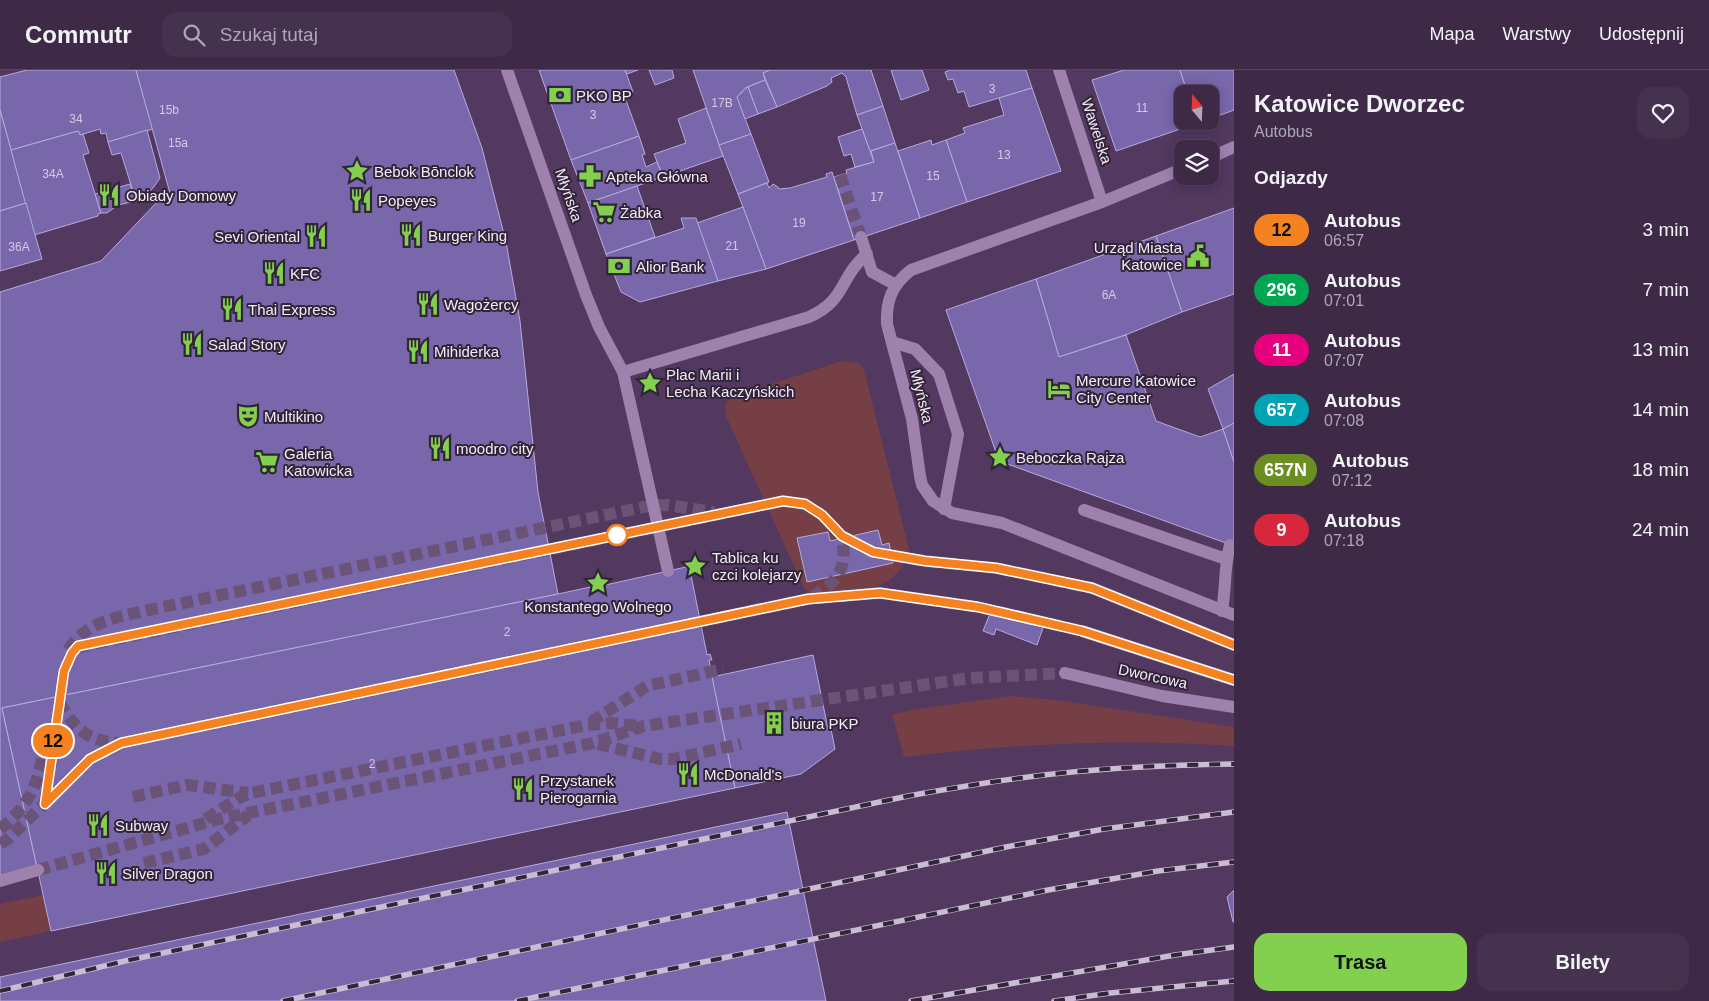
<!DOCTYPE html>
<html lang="pl">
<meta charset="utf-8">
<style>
:root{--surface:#3e2a47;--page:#45324e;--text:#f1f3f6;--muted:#ada7b4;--line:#574660;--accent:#83d04e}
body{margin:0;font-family:Helvetica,sans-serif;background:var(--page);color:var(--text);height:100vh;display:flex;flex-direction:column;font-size:19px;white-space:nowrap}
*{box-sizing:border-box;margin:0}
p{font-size:16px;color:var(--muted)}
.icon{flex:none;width:28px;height:28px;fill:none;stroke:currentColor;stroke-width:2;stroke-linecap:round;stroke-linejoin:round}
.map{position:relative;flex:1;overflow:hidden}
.panel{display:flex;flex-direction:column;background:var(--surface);width:475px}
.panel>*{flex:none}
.badge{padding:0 10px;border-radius:16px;font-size:18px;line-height:32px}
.needle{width:32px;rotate:341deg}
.buttons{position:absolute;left:1174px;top:15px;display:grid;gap:10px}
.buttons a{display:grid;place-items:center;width:45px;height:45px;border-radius:10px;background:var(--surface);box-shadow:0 2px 12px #0003,0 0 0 1px var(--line);font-size:25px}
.map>.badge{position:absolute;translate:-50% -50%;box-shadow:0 0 0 2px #fff}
h2{padding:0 20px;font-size:19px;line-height:45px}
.round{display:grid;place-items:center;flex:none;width:52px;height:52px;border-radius:15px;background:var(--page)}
.head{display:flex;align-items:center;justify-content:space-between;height:85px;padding:0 20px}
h1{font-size:24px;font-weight:800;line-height:38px}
.button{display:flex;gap:10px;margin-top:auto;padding:10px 20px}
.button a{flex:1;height:58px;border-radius:15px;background:var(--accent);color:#111;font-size:20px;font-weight:800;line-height:58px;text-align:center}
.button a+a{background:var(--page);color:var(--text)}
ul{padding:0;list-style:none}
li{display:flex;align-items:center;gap:15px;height:60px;padding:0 20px}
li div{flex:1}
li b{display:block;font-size:19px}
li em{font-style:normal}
li .badge{min-width:55px;font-weight:700;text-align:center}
header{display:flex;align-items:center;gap:30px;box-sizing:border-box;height:70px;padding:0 25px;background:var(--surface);border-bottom:1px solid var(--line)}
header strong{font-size:24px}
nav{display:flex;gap:28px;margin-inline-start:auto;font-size:18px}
.search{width:350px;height:45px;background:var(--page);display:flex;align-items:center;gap:12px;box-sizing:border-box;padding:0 18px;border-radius:15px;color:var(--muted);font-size:19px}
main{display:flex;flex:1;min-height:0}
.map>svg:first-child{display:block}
</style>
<header>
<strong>Commutr</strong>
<div class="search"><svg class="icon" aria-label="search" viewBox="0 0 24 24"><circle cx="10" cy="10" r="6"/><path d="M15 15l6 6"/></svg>Szukaj tutaj</div>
<nav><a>Mapa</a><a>Warstwy</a><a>Udostępnij</a></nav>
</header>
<main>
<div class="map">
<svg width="1234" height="931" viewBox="0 0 1234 931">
<rect width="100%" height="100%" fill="#53385f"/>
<g fill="#763f45">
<path d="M842,291L859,293L864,300L910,483C906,493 900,500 892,508C880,518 840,529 825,528C817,528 810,523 804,518L725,344L726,333L734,326Z"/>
<path d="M1011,626L1057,630L1234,657V676C1123,668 1014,674 904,687L892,644L918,639Z"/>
<polygon points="43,825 51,861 0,872 0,834"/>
</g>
<g fill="#7867aa" stroke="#b6abdd">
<polygon points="27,0 136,0 153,59 108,72 106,63 101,64 100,59 80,65 78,61 11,80 0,40 0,7"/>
<polygon points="136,0 454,0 482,78 506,172 520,251 538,422 558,524 2,638 38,802 0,810 0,222 101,191 158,131 171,127"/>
<polygon points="539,0 625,0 633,22 624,25 639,66 571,90"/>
<polygon points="625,0 638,0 627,4"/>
<polygon points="649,0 672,0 674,8 655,15"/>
<polygon points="693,0 770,0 763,3 765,10 745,18 737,27 751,64 719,75"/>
<polygon points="770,0 871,0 883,36 857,45 846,7 842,3 831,8 832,12 827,16 777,37 763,3"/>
<polygon points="891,0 922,0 929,20 901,30"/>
<polygon points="1026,0 1032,18 969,37 964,21 958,23 953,9 948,10 945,2 950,0"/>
<polygon points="1124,0 1180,0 1188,24 1182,24 1182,51 1198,53 1116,81 1092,10"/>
<polygon points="1180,0 1234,0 1234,40 1210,49 1210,24 1188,24"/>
<polygon points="765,10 777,37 758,44 748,17"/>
<polygon points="748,17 758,44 745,49 737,27"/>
<polygon points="1032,18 1061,101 967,132 946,70 965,63 963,58 1004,45 999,28"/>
<polygon points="883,36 895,73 870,81 857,45"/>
<polygon points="706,38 723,86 663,107 654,84 686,73 678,49"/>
<polygon points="0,40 26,133 0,141"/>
<polygon points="862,59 874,92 855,97 851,84 844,86 838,67"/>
<polygon points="147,60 160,108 153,118 142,128 136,131 121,83 112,85 108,72"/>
<polygon points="78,61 80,65 83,64 89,83 83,85 101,143 98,144 98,146 34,165 11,80"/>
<polygon points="751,64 769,112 738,124 719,75"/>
<polygon points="639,66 645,84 642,85 646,97 657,92 663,107 588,133 571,90"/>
<polygon points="931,70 932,75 946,70 967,132 920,148 898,81"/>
<polygon points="895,73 920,148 854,170 834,107 847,103 846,100 874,92 871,81"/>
<polygon points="832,102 854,170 766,199 738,124 767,113 769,118 773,114 778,117 779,119 790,118 827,107 826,104"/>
<polygon points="130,114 136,131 118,135 107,143 101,143 95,124"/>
<polygon points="637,116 655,167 606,184 588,133"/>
<polygon points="26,133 42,189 0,201 0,141"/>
<polygon points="743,137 766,199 718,211 697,153"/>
<polygon points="1234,138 1234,224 1182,242 1156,166"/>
<polygon points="681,148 696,148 718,211 640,232 621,222 606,184 684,158"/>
<polygon points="1156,166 1182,242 1128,264 1059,287 1036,209"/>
<polygon points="1036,209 1059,287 1126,265 1156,351 1200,367 1223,359 1234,392 1234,476 999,391 946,240"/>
<polygon points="1234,304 1234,353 1223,359 1208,319"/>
<polygon points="1234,353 1234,392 1223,359"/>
<polygon points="878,460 882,475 889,473 893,493 807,512 797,468 828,462 830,471"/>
<polygon points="691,494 692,499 690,500 707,585 710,584 712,590 709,590 735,718 51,861 2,638 558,524 595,516 595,514 601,513 601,516 686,497 685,495"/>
<polygon points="993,536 1044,555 1037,575 996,559 994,565 983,561"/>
<polygon points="813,585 828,659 831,659 835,679 801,704 735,718 712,607"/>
<polygon points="787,742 826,931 0,931 0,907"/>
<polygon points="1234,820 1234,852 1233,852 1227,827"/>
</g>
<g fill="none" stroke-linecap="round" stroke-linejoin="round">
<g stroke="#6b5377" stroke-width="12" stroke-dasharray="12 6" stroke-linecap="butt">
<polyline points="840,105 861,167"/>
<path d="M812,527C840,510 847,499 842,466"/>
<path d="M68,580C87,552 113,548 144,541L649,436L667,435L714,442"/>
<path d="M59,632C75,659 88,672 121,673L808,529L880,523L978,537L1082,561"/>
<polyline points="591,652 647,616 723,599"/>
<polyline points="598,674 660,689 673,689 741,674"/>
<polyline points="133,727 187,715 248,723"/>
<polyline points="45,734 64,601 72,583 78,577 783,431 805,434 822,445 842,466 873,482 925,491 996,498 1092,518"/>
<polyline points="206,749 239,728 251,723 587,655 611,653 639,656"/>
<path d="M0,759C31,734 37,715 45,677"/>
<polyline points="0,774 8,769 90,689 120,674"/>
<polyline points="144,793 204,779 248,745"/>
<polyline points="38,800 219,749 593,673 644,656 970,608 1065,603"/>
</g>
<g stroke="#9f81ae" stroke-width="12">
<path d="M507,0L586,225L599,257L623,302L809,247C847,230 839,207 867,184"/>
<polyline points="1059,0 1102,132"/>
<polyline points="1210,88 1234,77"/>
<path d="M1182,99L1102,132L911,200C892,215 886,230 887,254L912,349L920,406L922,415L933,431L952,443L1002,453L1234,545"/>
<polyline points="861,167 872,202 896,215"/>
<polyline points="892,272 915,279 939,304 958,364 944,439"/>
<polyline points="623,302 668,501"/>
<polyline points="1084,440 1226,489"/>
<polyline points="1092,518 1234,575"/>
<path d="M1222,541C1226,519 1224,496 1230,475"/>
<polyline points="1082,561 1234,610"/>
<polyline points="1065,603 1162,626 1234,637"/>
<polyline points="0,811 38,800"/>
</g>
<defs>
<g id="rail">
<path d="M0,921L125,891L908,726C948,719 988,712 1028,707C1096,698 1165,695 1234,694"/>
<polyline points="283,931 1006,777 1104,759 1234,742"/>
<polyline points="517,931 1048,820 1158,801 1234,792"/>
<polyline points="911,931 1175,885 1234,877"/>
<polyline points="1054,931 1110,923 1234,911"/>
</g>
</defs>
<use href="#rail" stroke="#ccbbd4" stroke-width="5.5"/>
<use href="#rail" stroke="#312537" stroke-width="4" stroke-dasharray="11" stroke-linecap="butt"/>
</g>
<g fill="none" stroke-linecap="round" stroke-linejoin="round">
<defs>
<polyline id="line" points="1234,575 1092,518 996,498 925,491 873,482 842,466 822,445 805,434 783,431 78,576 72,583 64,601 45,734 90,689 121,673 808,529 880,523 978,537 1082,561 1234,610"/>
</defs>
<use href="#line" stroke="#fff" stroke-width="11"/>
<use href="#line" stroke="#f58220" stroke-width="8"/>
</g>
<defs>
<symbol id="bank-bare" viewBox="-9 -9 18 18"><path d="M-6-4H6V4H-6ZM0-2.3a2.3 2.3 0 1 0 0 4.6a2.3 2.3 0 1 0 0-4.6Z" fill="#83d04e" stroke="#312537" stroke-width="2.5" paint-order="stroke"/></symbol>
<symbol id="sight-bare" viewBox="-9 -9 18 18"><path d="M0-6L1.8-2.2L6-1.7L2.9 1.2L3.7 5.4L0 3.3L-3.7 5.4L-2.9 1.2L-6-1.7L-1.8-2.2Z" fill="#83d04e" stroke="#312537" stroke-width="2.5" paint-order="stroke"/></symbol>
<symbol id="pharmacy-bare" viewBox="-9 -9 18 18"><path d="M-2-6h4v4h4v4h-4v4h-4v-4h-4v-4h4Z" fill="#83d04e" stroke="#312537" stroke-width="2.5" paint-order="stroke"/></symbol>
<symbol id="restaurant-bare" viewBox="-9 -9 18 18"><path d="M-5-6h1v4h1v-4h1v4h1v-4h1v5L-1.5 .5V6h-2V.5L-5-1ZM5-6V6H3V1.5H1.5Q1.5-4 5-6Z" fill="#83d04e" stroke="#312537" stroke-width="2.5" paint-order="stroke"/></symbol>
<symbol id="supermarket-bare" viewBox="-9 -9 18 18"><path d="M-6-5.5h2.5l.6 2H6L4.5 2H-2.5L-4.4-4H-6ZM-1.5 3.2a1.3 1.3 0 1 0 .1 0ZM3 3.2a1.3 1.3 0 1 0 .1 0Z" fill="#83d04e" stroke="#312537" stroke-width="2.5" paint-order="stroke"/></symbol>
<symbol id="civic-bare" viewBox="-9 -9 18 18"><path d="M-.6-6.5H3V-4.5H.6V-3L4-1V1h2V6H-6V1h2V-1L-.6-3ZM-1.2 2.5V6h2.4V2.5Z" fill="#83d04e" stroke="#312537" stroke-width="2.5" paint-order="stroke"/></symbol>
<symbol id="hotel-bare" viewBox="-9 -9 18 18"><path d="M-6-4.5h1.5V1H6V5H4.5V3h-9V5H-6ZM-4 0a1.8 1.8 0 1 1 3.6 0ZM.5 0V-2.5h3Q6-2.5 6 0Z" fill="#83d04e" stroke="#312537" stroke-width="2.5" paint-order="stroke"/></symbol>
<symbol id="theatre-bare" viewBox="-9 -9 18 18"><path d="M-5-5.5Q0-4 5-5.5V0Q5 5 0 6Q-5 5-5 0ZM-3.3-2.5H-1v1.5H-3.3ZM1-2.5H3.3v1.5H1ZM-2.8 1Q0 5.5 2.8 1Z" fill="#83d04e" stroke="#312537" stroke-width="2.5" paint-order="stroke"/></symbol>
<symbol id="building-bare" viewBox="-9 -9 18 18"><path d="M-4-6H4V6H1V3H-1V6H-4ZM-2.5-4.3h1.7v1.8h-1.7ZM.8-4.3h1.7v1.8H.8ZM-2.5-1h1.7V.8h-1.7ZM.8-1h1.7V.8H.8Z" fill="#83d04e" stroke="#312537" stroke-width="2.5" paint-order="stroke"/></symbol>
</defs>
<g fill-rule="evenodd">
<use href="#bank-bare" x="544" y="9" width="32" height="32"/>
<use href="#sight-bare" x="341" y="85" width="32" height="32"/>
<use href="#pharmacy-bare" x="574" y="90" width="32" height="32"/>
<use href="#restaurant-bare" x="93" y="109" width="32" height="32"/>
<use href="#restaurant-bare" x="345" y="114" width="32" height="32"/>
<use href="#supermarket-bare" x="588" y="126" width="32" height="32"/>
<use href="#restaurant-bare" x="395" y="149" width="32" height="32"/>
<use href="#restaurant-bare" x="300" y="150" width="32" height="32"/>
<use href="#civic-bare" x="1182" y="170" width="32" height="32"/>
<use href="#bank-bare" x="603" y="180" width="32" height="32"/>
<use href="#restaurant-bare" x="258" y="187" width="32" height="32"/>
<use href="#restaurant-bare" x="412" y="218" width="32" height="32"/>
<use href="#restaurant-bare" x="216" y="223" width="32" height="32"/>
<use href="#restaurant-bare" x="176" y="258" width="32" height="32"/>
<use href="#restaurant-bare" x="402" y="265" width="32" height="32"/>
<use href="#sight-bare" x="634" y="297" width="32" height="32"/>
<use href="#hotel-bare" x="1043" y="303" width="32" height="32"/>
<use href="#theatre-bare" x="232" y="330" width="32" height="32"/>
<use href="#restaurant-bare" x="424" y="362" width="32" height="32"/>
<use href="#sight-bare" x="984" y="371" width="32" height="32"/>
<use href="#supermarket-bare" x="251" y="376" width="32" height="32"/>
<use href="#sight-bare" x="679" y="480" width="32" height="32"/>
<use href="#sight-bare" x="582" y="497" width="32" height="32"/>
<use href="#building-bare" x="758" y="637" width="32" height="32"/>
<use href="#restaurant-bare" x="672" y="688" width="32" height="32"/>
<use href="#restaurant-bare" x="507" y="703" width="32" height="32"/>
<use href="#restaurant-bare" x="82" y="739" width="32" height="32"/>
<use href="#restaurant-bare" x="90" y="787" width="32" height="32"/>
</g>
<circle fill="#fff" stroke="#f58220" stroke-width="2.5" cx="617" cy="465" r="10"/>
<g text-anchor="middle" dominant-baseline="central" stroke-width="4" stroke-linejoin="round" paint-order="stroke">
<g font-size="12" fill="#d6c8e8">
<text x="992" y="19">3</text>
<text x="722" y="33">17B</text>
<text x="1142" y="38">11</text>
<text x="169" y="40">15b</text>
<text x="593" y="45">3</text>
<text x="76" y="49">34</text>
<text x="178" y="73">15a</text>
<text x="1004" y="85">13</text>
<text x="53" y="104">34A</text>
<text x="933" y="106">15</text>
<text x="877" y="127">17</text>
<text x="799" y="153">19</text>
<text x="732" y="176">21</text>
<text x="19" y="177">36A</text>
<text x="1109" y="225">6A</text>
<text x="507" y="562">2</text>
<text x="372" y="694">2</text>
</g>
<g font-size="15" fill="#f6e9fc" stroke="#312537" text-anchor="start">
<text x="576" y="25">PKO BP</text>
<text x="374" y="101">Bebok Bōnclok</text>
<text x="606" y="106">Apteka Główna</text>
<text x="126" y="125">Obiady Domowy</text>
<text x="378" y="130">Popeyes</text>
<text x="620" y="142">Żabka</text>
<text x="428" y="165">Burger King</text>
<text x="300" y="166" text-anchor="end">Sevi Oriental</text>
<text x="1182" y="177" text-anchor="end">Urząd Miasta<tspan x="1182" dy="17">Katowice</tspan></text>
<text x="636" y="196">Alior Bank</text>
<text x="290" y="203">KFC</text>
<text x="444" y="234">Wagożercy</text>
<text x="248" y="239">Thai Express</text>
<text x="208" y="274">Salad Story</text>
<text x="434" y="281">Mihiderka</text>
<text x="666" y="304">Plac Marii i<tspan x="666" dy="17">Lecha Kaczyńskich</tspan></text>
<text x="1076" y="310">Mercure Katowice<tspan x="1076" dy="17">City Center</tspan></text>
<text x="264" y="346">Multikino</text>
<text x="456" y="378">moodro city</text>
<text x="284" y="383">Galeria<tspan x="284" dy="17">Katowicka</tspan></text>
<text x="1016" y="387">Beboczka Rajza</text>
<text x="712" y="487">Tablica ku<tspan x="712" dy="17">czci kolejarzy</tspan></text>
<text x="598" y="536" text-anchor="middle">Konstantego Wolnego</text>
<text x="791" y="653">biura PKP</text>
<text x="704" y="704">McDonald's</text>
<text x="540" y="710">Przystanek<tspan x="540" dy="17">Pierogarnia</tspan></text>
<text x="115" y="755">Subway</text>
<text x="122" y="803">Silver Dragon</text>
</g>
<g font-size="15" fill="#f6e9fc" stroke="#312537">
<text transform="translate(1097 61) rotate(72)">Wawelska</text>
<text transform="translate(569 125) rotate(71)">Młyńska</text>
<text transform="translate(922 326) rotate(76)">Młyńska</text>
<text transform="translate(1153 606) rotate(12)">Dworcowa</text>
</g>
</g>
</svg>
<div class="buttons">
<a><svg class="needle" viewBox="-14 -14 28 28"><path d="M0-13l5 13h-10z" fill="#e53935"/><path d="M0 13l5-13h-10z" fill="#ada7b4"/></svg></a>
<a><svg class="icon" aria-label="layers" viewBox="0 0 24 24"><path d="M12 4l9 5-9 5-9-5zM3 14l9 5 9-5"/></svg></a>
</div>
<b class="badge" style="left:53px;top:671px;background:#f58220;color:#111">12</b>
</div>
<section class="panel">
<div class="head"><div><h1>Katowice Dworzec</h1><p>Autobus</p></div><a class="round"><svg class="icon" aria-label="heart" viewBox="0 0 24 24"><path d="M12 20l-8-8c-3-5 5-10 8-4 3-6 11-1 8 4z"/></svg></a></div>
<h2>Odjazdy</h2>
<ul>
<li><span class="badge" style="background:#f58220;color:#111">12</span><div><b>Autobus</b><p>06:57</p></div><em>3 min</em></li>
<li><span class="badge" style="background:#00a651;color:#fff">296</span><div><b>Autobus</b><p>07:01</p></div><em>7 min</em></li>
<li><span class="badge" style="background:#e6007e;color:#fff">11</span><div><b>Autobus</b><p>07:07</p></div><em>13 min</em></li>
<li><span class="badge" style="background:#00a3b4;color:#fff">657</span><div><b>Autobus</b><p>07:08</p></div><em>14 min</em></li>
<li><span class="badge" style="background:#6b8e23;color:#fff">657N</span><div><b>Autobus</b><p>07:12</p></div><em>18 min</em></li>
<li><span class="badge" style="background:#d7263d;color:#fff">9</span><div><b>Autobus</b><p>07:18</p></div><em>24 min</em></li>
</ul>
<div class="button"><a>Trasa</a><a>Bilety</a></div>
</section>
</main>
